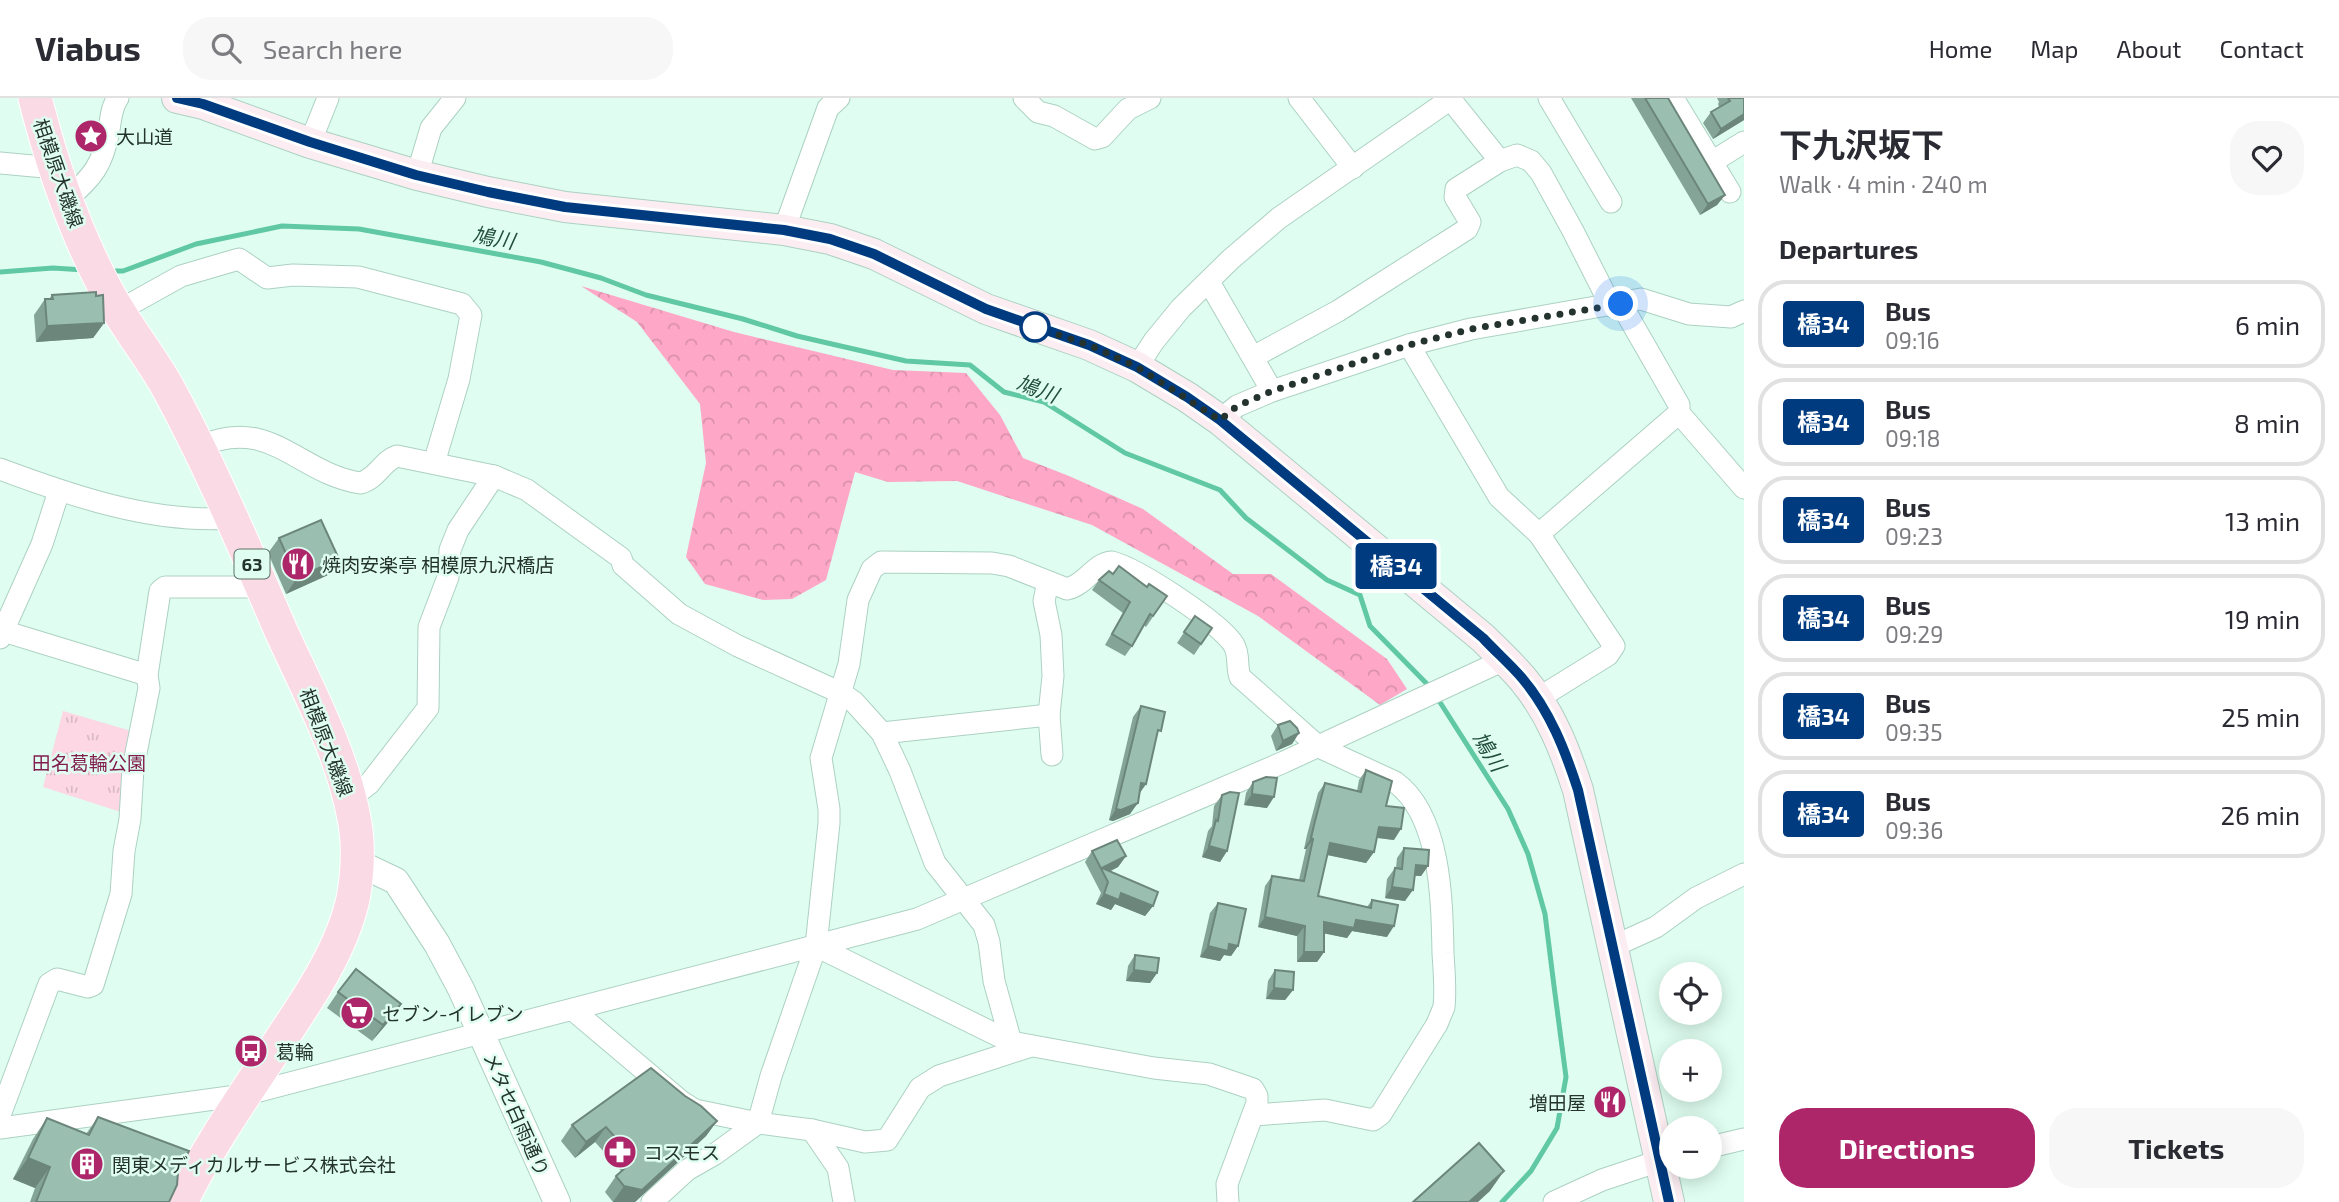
<!DOCTYPE html>
<meta charset="utf-8">
<style>
:root{--surface:#fff;--page:#f7f7f7;--text:#2b2b33;--muted:#7c7c81;--line:#e1e1e2;--accent:#ae266a}
body{margin:0;font-family:"Exo 2","Noto Sans JP",sans-serif;background:var(--page);color:var(--text);height:100vh;display:flex;flex-direction:column;font-size:26px;white-space:nowrap}
*{box-sizing:border-box;margin:0}
p{font-size:23px;color:var(--muted)}
.icon{flex:none;width:38px;height:38px;fill:none;stroke:currentColor;stroke-width:2;stroke-linecap:round;stroke-linejoin:round}
.map{position:relative;flex:1;overflow:hidden}
.side{display:flex;flex-direction:column;background:var(--surface);width:595px}
.side>*{flex:none}
.badge{padding:0 14px;border-radius:5px;font-size:24px;line-height:46px}
.fabs{position:absolute;left:1659px;top:864px;display:grid;gap:14px}
.fabs a{display:grid;place-items:center;width:63px;height:63px;border-radius:50%;background:var(--surface);box-shadow:0 4px 18px #0003;font-size:35px}
.you{position:absolute;width:35px;height:35px;margin:-18px;border:5px solid #fff;border-radius:50%;background:#1a73e8;box-shadow:0 0 0 10px #1a73e833}
.map>.badge{position:absolute;translate:-50% -50%;box-shadow:0 0 0 4px #fff}
h2{padding:0 35px;font-size:26px;line-height:63px}
.round{display:grid;place-items:center;flex:none;width:74px;height:74px;border-radius:28px;background:var(--page)}
.head{display:flex;align-items:center;justify-content:space-between;height:119px;padding:0 35px}
h1{font-size:33px;font-weight:700;line-height:52px}
.button{display:flex;gap:14px;margin-top:auto;padding:14px 35px}
.button a{flex:1;height:80px;border-radius:28px;background:var(--accent);color:#fff;font-size:28px;font-weight:700;line-height:80px;text-align:center}
.button a+a{background:var(--page);color:var(--text)}
ul{padding:0;list-style:none}
li{display:flex;align-items:center;gap:21px;height:88px;margin:0 14px 10px;padding:0 21px;border:4px solid var(--line);border-radius:28px}
li div{flex:1}
li b{display:block;font-size:26px}
li em{font-style:normal}
li .badge{min-width:77px;font-weight:700;text-align:center}
header{display:flex;align-items:center;gap:42px;box-sizing:border-box;height:98px;padding:0 35px;background:var(--surface);border-bottom:2px solid var(--line)}
header strong{font-size:33px}
nav{display:flex;gap:38px;margin-inline-start:auto;font-size:24px}
.search{width:490px;height:63px;background:var(--page);display:flex;align-items:center;gap:18px;box-sizing:border-box;padding:0 24px;border-radius:28px;color:var(--muted);font-size:26px}
main{display:flex;flex:1;min-height:0}
.map>svg:first-child{display:block}
</style>
<header>
<strong>Viabus</strong>
<div class="search"><svg class="icon" aria-label="search" viewBox="0 0 24 24"><circle cx="10" cy="10" r="6"/><path d="M15 15l6 6"/></svg>Search here</div>
<nav><a>Home</a><a>Map</a><a>About</a><a>Contact</a></nav>
</header>
<main>
<div class="map">
<svg width="1744" height="1104" viewBox="0 0 1744 1104">
<defs>
<pattern id="forest-crowns" width="20" height="18" patternUnits="userSpaceOnUse" patternTransform="scale(1.75)"><rect width="20" height="18" fill="#fea7c7"/><path d="M2 6a3 3 0 1 1 6 0M12 15a3 3 0 1 1 6 0" fill="none" stroke="#da90ab"/></pattern>
<pattern id="park-tufts" width="24" height="20" patternUnits="userSpaceOnUse" patternTransform="scale(1.75)"><rect width="24" height="20" fill="#fdd7e4"/><path d="M3 7l-1-3M5 7V3M7 7l1-3M15 17l-1-3M17 17v-4M19 17l1-3" fill="none" stroke="#d9b9c4"/></pattern>
</defs>
<rect width="100%" height="100%" fill="#dffef1"/>
<polygon fill="url(#forest-crowns)" points="581,188 734,234 893,272 966,275 1000,317 1023,360 1069,378 1143,411 1233,476 1271,476 1387,561 1407,591 1380,607 1258,518 1092,427 957,383 888,384 855,374 826,482 792,501 763,502 705,486 686,459 706,365 700,306 637,224"/>
<polygon fill="url(#park-tufts)" points="63,613 135,634 124,715 43,689"/>
<g fill="none" stroke-linecap="round" stroke-linejoin="round">
<g stroke="#61c8a5" stroke-width="5">
<polyline points="108,173 123,173 196,146 282,128 359,131 541,164 601,180 646,197 743,221 797,238 906,263 970,267 1004,294 1044,304 1125,355 1220,392 1246,420 1327,482 1360,497 1370,528 1431,590"/>
<polyline points="0,174 53,170 84,172"/>
<polyline points="1436,598 1508,711 1528,756 1545,816 1554,888 1566,979 1557,1030 1531,1073 1502,1104"/>
</g>
<defs>
<g id="minor">
<polyline points="1024,0 1038,14 1054,18 1095,41 1102,39 1128,11 1150,0"/>
<polyline points="1299,0 1353,70"/>
<polyline points="1549,0 1611,104"/>
<polyline points="1673,0 1730,94"/>
<polyline points="1451,2 1500,63 1517,57 1531,63 1541,75 1573,133 1611,208"/>
<polyline points="310,45 328,0"/>
<polyline points="1712,64 1744,44"/>
<polyline points="0,65 55,70"/>
<polyline points="417,77 431,30 455,0"/>
<path d="M66,102C92,80 103,67 109,32C111,20 111,10 118,0"/>
<polyline points="784,132 828,10 839,0"/>
<polyline points="1209,184 1272,293"/>
<polyline points="1621,206 1679,307 1679,315 1744,390"/>
<polyline points="118,213 181,178 239,161 267,180 293,177 358,179 462,206 471,217 459,281 434,365"/>
<polyline points="1409,247 1499,399 1539,436"/>
<polyline points="1253,259 1338,213 1467,131 1470,124 1455,99 1456,91 1500,63"/>
<polyline points="1137,269 1154,243 1181,210 1231,161 1279,120 1452,0"/>
<polyline points="1220,322 1237,308 1272,293 1409,247 1471,231 1641,201 1689,216 1731,219 1744,213"/>
<path d="M198,349C270,316 297,375 360,385C377,381 382,363 397,358L494,378L527,392L621,460L623,467L679,516L738,548L841,595L854,604L882,635L900,673L935,765L984,827L989,844L994,883L1011,944L1154,970L1209,976L1253,991L1257,998V1005L1227,1086L1228,1104"/>
<path d="M0,371C72,398 154,426 232,420"/>
<polyline points="1048,484 1044,503 1051,537 1053,578 1049,617 1052,657"/>
<polyline points="3,533 147,577"/>
<polyline points="0,540 42,446 59,393"/>
<polyline points="1537,601 1608,557 1614,548 1539,436 1679,315"/>
<polyline points="882,635 1049,617"/>
<polyline points="350,700 369,686 428,610 429,529 448,479 450,452 458,432 494,378"/>
<polyline points="816,848 1011,944"/>
<polyline points="1612,849 1656,829 1696,800 1744,776"/>
<path d="M573,912L682,1004L695,1012L758,1025L771,978L816,848L829,725V711L821,660L849,566L858,502L872,471L881,464L992,465L1009,468L1067,491C1086,487 1094,465 1112,464C1138,471 1220,524 1234,547C1240,558 1236,568 1240,579L1319,649L1395,684C1441,717 1442,803 1443,855C1444,873 1446,892 1444,909L1437,926L1381,1016L1373,1022L1325,1012L1253,1017"/>
<polyline points="0,1017 49,886 57,881 88,889 93,887 121,796 124,753 130,721 133,670 149,590 147,577 160,493 165,489 262,489"/>
<polyline points="0,1030 244,997 917,821 1284,664 1504,562"/>
<polyline points="812,1032 865,1044 887,1042 920,990 939,978 1031,948"/>
<polyline points="1710,1049 1744,1041"/>
<polyline points="652,1104 687,1072 715,1056 758,1025 812,1032 838,1070 844,1104"/>
<polyline points="1554,1104 1602,1082 1671,1059"/>
</g>
<polyline id="tertiary" points="356,764 396,783 437,846 461,891 557,1104"/>
<path id="secondary" d="M177,0L203,6L310,45L417,77L488,94L565,109L784,132L830,141L874,156L986,211L1089,247L1137,269L1187,299L1220,322L1483,540C1496,553 1510,566 1522,580C1550,613 1565,652 1578,692L1669,1104"/>
<path id="primary" d="M35,0C51,63 72,126 102,184C120,221 147,253 167,288C210,367 245,450 281,533C307,590 341,653 353,715C359,742 358,774 353,801C342,850 312,895 284,937C248,992 210,1045 181,1104"/>
</defs>
<use href="#minor" stroke="#acd1c2" stroke-width="23"/>
<use href="#tertiary" stroke="#acd1c2" stroke-width="28"/>
<use href="#secondary" stroke="#acd1c2" stroke-width="32"/>
<use href="#primary" stroke="#fff" stroke-width="35"/>
<use href="#minor" stroke="#fff" stroke-width="21"/>
<use href="#tertiary" stroke="#fff" stroke-width="26"/>
<use href="#secondary" stroke="#fcedf2" stroke-width="30"/>
<use href="#primary" stroke="#fadae5" stroke-width="33"/>
</g>
<g fill="#84a497">
<polygon points="1631,0 1668,0 1725,97 1717,107 1700,117"/>
<polygon points="1717,0 1744,0 1744,22 1713,41 1703,25 1711,14 1719,9 1718,6 1719,4"/>
<polygon points="52,197 96,198 104,225 93,240 36,244 34,217 45,201 49,201"/>
<polygon points="279,440 339,461 328,477 286,496 268,455"/>
<polygon points="1113,476 1167,498 1146,529 1144,527 1132,548 1125,558 1105,547 1123,515 1092,492 1099,482"/>
<polygon points="1195,518 1212,530 1194,557 1177,545"/>
<polygon points="1141,608 1146,686 1139,696 1130,716 1113,723 1109,722 1133,619"/>
<polygon points="1278,627 1299,635 1292,646 1276,653 1271,638"/>
<polygon points="1366,672 1386,708 1394,742 1377,740 1374,754 1366,765 1327,757 1318,798 1367,809 1372,802 1387,839 1352,833 1347,840 1324,835 1324,854 1317,864 1297,864 1297,838 1258,829 1265,788 1272,778 1299,782 1306,751 1304,751 1307,737 1318,695 1325,685 1357,693 1359,682"/>
<polygon points="1253,684 1267,710 1244,707 1246,695"/>
<polygon points="1222,697 1227,753 1220,764 1202,759 1208,733 1212,728 1214,708"/>
<polygon points="1404,750 1428,768 1421,778 1415,778 1405,803 1385,800 1387,781 1395,770 1396,770 1397,760"/>
<polygon points="1092,753 1126,758 1118,769 1109,774 1153,808 1145,818 1115,806 1111,812 1096,806 1101,795 1085,764"/>
<polygon points="1218,805 1238,848 1231,858 1224,857 1220,863 1200,859 1210,815"/>
<polygon points="1135,857 1157,875 1150,885 1126,883 1128,868"/>
<polygon points="1275,872 1293,892 1285,902 1266,901 1268,883"/>
<polygon points="338,894 390,922 372,943 327,910"/>
<polygon points="685,998 717,1023 706,1038 635,1104 613,1104 605,1094 616,1078 621,1073 595,1044 575,1060 561,1043 572,1027"/>
<polygon points="98,1019 178,1074 169,1104 30,1104 35,1090 13,1081 33,1041 47,1020 86,1036"/>
</g>
<g fill="#6c867b">
<polygon points="1744,16 1744,22 1713,41 1721,31"/>
<polygon points="1725,97 1717,107 1700,117 1708,106"/>
<polygon points="104,225 93,240 36,244 47,228"/>
<polygon points="339,461 328,477 286,496 297,480"/>
<polygon points="1299,635 1292,646 1276,653 1283,643"/>
<polygon points="1141,685 1146,686 1139,696"/>
<polygon points="1252,696 1274,699 1267,710 1244,707"/>
<polygon points="1138,705 1130,716 1113,723 1109,722 1116,711"/>
<polygon points="1379,729 1401,731 1394,742 1372,739"/>
<polygon points="1311,740 1313,741 1306,751 1304,751"/>
<polygon points="1330,745 1374,754 1366,765 1323,756"/>
<polygon points="1209,748 1227,753 1220,764 1202,759"/>
<polygon points="1126,758 1118,769 1104,776 1101,771"/>
<polygon points="1416,767 1428,768 1421,778 1409,777"/>
<polygon points="1392,789 1413,792 1405,803 1385,800"/>
<polygon points="1121,795 1153,808 1145,818 1115,806 1111,812 1096,806 1104,796"/>
<polygon points="1265,819 1305,828 1297,838 1258,829"/>
<polygon points="1356,822 1394,828 1387,839 1352,833 1347,840 1317,834 1324,824"/>
<polygon points="1229,846 1238,848 1231,858 1224,857 1220,863 1200,859 1208,848"/>
<polygon points="1304,854 1324,854 1317,864 1297,864"/>
<polygon points="1134,872 1157,875 1150,885 1126,883"/>
<polygon points="1274,890 1293,892 1285,902 1266,901"/>
<polygon points="401,906 390,922 372,943 383,927"/>
<polygon points="717,1023 706,1038 635,1104 613,1104 624,1088"/>
<polygon points="606,1029 595,1044 575,1060 586,1044"/>
<polygon points="28,1060 50,1069 35,1090 13,1081"/>
<polygon points="1504,1073 1490,1093 1478,1104 1469,1104"/>
</g>
<g fill="#9abfb0" stroke="#6c867b" stroke-width="2">
<polygon points="1645,0 1668,0 1725,97 1708,106"/>
<polygon points="1728,0 1744,0 1744,16 1721,31 1711,14 1730,3"/>
<polygon points="96,194 96,198 103,197 104,225 47,228 45,201 53,201 52,197"/>
<polygon points="321,422 339,461 297,480 279,440"/>
<polygon points="1119,468 1147,489 1149,486 1167,498 1153,518 1150,516 1132,548 1112,536 1130,504 1099,482 1109,473 1113,476"/>
<polygon points="1195,518 1212,530 1201,546 1184,534"/>
<polygon points="1141,608 1165,614 1161,633 1158,632 1146,686 1141,685 1138,705 1121,712 1116,711"/>
<polygon points="1290,623 1297,630 1299,635 1283,643 1278,627"/>
<polygon points="1366,672 1392,683 1386,708 1404,710 1401,731 1379,729 1374,754 1330,745 1318,798 1371,810 1372,802 1398,807 1394,828 1356,822 1354,830 1324,824 1324,854 1304,854 1305,828 1265,819 1272,778 1304,783 1313,741 1311,740 1314,727 1325,685 1361,694"/>
<polygon points="1266,679 1277,680 1274,699 1252,696 1253,684"/>
<polygon points="1230,694 1239,695 1227,753 1209,748 1216,722 1218,723 1222,697"/>
<polygon points="1117,742 1126,758 1102,770 1158,794 1153,808 1121,795 1119,802 1104,796 1108,784 1092,753"/>
<polygon points="1404,750 1429,752 1428,768 1416,767 1413,792 1392,789 1395,770 1402,771"/>
<polygon points="1218,805 1246,811 1238,848 1229,846 1228,853 1208,848"/>
<polygon points="1135,857 1159,860 1157,875 1134,872"/>
<polygon points="356,871 401,906 383,927 338,894"/>
<polygon points="1275,872 1294,874 1293,892 1274,890"/>
<polygon points="651,970 685,998 701,1008 717,1023 642,1092 624,1088 616,1078 635,1061 606,1029 586,1044 572,1027"/>
<polygon points="98,1019 189,1053 178,1074 177,1087 169,1104 36,1104 50,1069 28,1060 47,1020 89,1037"/>
<polygon points="1479,1045 1504,1073 1469,1104 1413,1104"/>
</g>
<g fill="none" stroke-linecap="round" stroke-linejoin="round">
<defs>
<path id="line" d="M177,0L203,6L310,44L416,77L488,94L565,109L784,132L830,141L874,156L986,211L1089,247L1137,269L1187,299L1220,322L1483,540C1496,554 1510,566 1522,580C1550,613 1565,652 1578,692L1669,1104"/>
</defs>
<use href="#line" stroke="#fff" stroke-width="16"/>
<use href="#line" stroke="#003b80" stroke-width="10"/>
<polyline stroke="#24332d" stroke-width="7" stroke-dasharray="0 12.6" points="1035,229 1089,247 1137,269 1220,322 1237,308 1272,293 1409,247 1471,231 1621,206"/>
</g>
<defs>
<symbol id="sight-disc" viewBox="-11 -11 22 22"><circle r="9.5" fill="#ae266a" stroke="#dffef1"/><path d="M0-6L1.8-2.2L6-1.7L2.9 1.2L3.7 5.4L0 3.3L-3.7 5.4L-2.9 1.2L-6-1.7L-1.8-2.2Z" fill="#fff"/></symbol>
<symbol id="restaurant-disc" viewBox="-11 -11 22 22"><circle r="9.5" fill="#ae266a" stroke="#dffef1"/><path d="M-5-6h1v4h1v-4h1v4h1v-4h1v5L-1.5 .5V6h-2V.5L-5-1ZM5-6V6H3V1.5H1.5Q1.5-4 5-6Z" fill="#fff"/></symbol>
<symbol id="supermarket-disc" viewBox="-11 -11 22 22"><circle r="9.5" fill="#ae266a" stroke="#dffef1"/><path d="M-6-5.5h2.5l.6 2H6L4.5 2H-2.5L-4.4-4H-6ZM-1.5 3.2a1.3 1.3 0 1 0 .1 0ZM3 3.2a1.3 1.3 0 1 0 .1 0Z" fill="#fff"/></symbol>
<symbol id="bus-disc" viewBox="-11 -11 22 22"><circle r="9.5" fill="#ae266a" stroke="#dffef1"/><path d="M-5-6H5V4H4V6H2V4H-2V6H-4V4H-5ZM-3.5-4V0h7V-4ZM-3.5 1.2v1.5H-2V1.2ZM2 1.2v1.5H3.5V1.2Z" fill="#fff"/></symbol>
<symbol id="pharmacy-disc" viewBox="-11 -11 22 22"><circle r="9.5" fill="#ae266a" stroke="#dffef1"/><path d="M-2-6h4v4h4v4h-4v4h-4v-4h-4v-4h4Z" fill="#fff"/></symbol>
<symbol id="building-disc" viewBox="-11 -11 22 22"><circle r="9.5" fill="#ae266a" stroke="#dffef1"/><path d="M-4-6H4V6H1V3H-1V6H-4ZM-2.5-4.3h1.7v1.8h-1.7ZM.8-4.3h1.7v1.8H.8ZM-2.5-1h1.7V.8h-1.7ZM.8-1h1.7V.8H.8Z" fill="#fff"/></symbol>
</defs>
<g fill-rule="evenodd">
<use href="#sight-disc" x="72" y="19" width="38" height="38"/>
<use href="#restaurant-disc" x="279" y="447" width="38" height="38"/>
<use href="#supermarket-disc" x="338" y="896" width="38" height="38"/>
<use href="#bus-disc" x="232" y="934" width="38" height="38"/>
<use href="#restaurant-disc" x="1591" y="985" width="38" height="38"/>
<use href="#pharmacy-disc" x="601" y="1035" width="38" height="38"/>
<use href="#building-disc" x="68" y="1047" width="38" height="38"/>
</g>
<circle fill="#fff" stroke="#003b80" stroke-width="3.5" cx="1035" cy="229" r="14"/>
<g text-anchor="middle" dominant-baseline="central" stroke-width="5" stroke-linejoin="round" paint-order="stroke">
<rect fill="#dffef1" stroke="#5c7068" stroke-width="2" x="234.5" y="451.5" width="35" height="29" rx="5"/>
<g font-size="18" font-weight="bold" fill="#24332d">
<text x="252" y="466">63</text>
</g>
<g font-size="19" fill="#24332d" stroke="#dffef1" text-anchor="start">
<text x="116" y="38">大山道</text>
<text x="322" y="466">焼肉安楽亭 相模原九沢橋店</text>
<text x="382" y="915">セブン-イレブン</text>
<text x="276" y="953">葛輪</text>
<text x="1586" y="1004" text-anchor="end">増田屋</text>
<text x="644" y="1054">コスモス</text>
<text x="112" y="1066">関東メディカルサービス株式会社</text>
</g>
<g font-size="19" fill="#24332d" stroke="#dffef1">
<text transform="translate(59 75) rotate(71)">相模原大磯線</text>
<text transform="translate(327 644) rotate(69)">相模原大磯線</text>
<text transform="translate(517 1016) rotate(66)">メタセ白雨通り</text>
</g>
<g font-size="19" fill="#811e4e" stroke="#dffef1">
<text x="89" y="664">田名葛輪公園</text>
</g>
<g font-size="21" font-style="italic" fill="#224e3f" stroke="#dffef1">
<text transform="translate(494 139) rotate(10)">鳩川</text>
<text transform="translate(1038 290) rotate(20)">鳩川</text>
<text transform="translate(1490 653) rotate(58)">鳩川</text>
</g>
</g>
</svg>
<div class="fabs">
<a><svg class="icon" aria-label="locate" viewBox="0 0 24 24"><circle cx="12" cy="12" r="6"/><path d="M12 2v4M12 18v4M2 12h4M18 12h4"/></svg></a>
<a>+</a>
<a>−</a>
</div>
<div class="you" style="left:1621px;top:206px"></div>
<b class="badge" style="left:1396px;top:468px;background:#003b80;color:#fff">橋34</b>
</div>
<section class="side">
<div class="head"><div><h1>下九沢坂下</h1><p>Walk · 4 min · 240 m</p></div><a class="round"><svg class="icon" aria-label="heart" viewBox="0 0 24 24"><path d="M12 20l-8-8c-3-5 5-10 8-4 3-6 11-1 8 4z"/></svg></a></div>
<h2>Departures</h2>
<ul>
<li><span class="badge" style="background:#003b80;color:#fff">橋34</span><div><b>Bus</b><p>09:16</p></div><em>6 min</em></li>
<li><span class="badge" style="background:#003b80;color:#fff">橋34</span><div><b>Bus</b><p>09:18</p></div><em>8 min</em></li>
<li><span class="badge" style="background:#003b80;color:#fff">橋34</span><div><b>Bus</b><p>09:23</p></div><em>13 min</em></li>
<li><span class="badge" style="background:#003b80;color:#fff">橋34</span><div><b>Bus</b><p>09:29</p></div><em>19 min</em></li>
<li><span class="badge" style="background:#003b80;color:#fff">橋34</span><div><b>Bus</b><p>09:35</p></div><em>25 min</em></li>
<li><span class="badge" style="background:#003b80;color:#fff">橋34</span><div><b>Bus</b><p>09:36</p></div><em>26 min</em></li>
</ul>
<div class="button"><a>Directions</a><a>Tickets</a></div>
</section>
</main>
